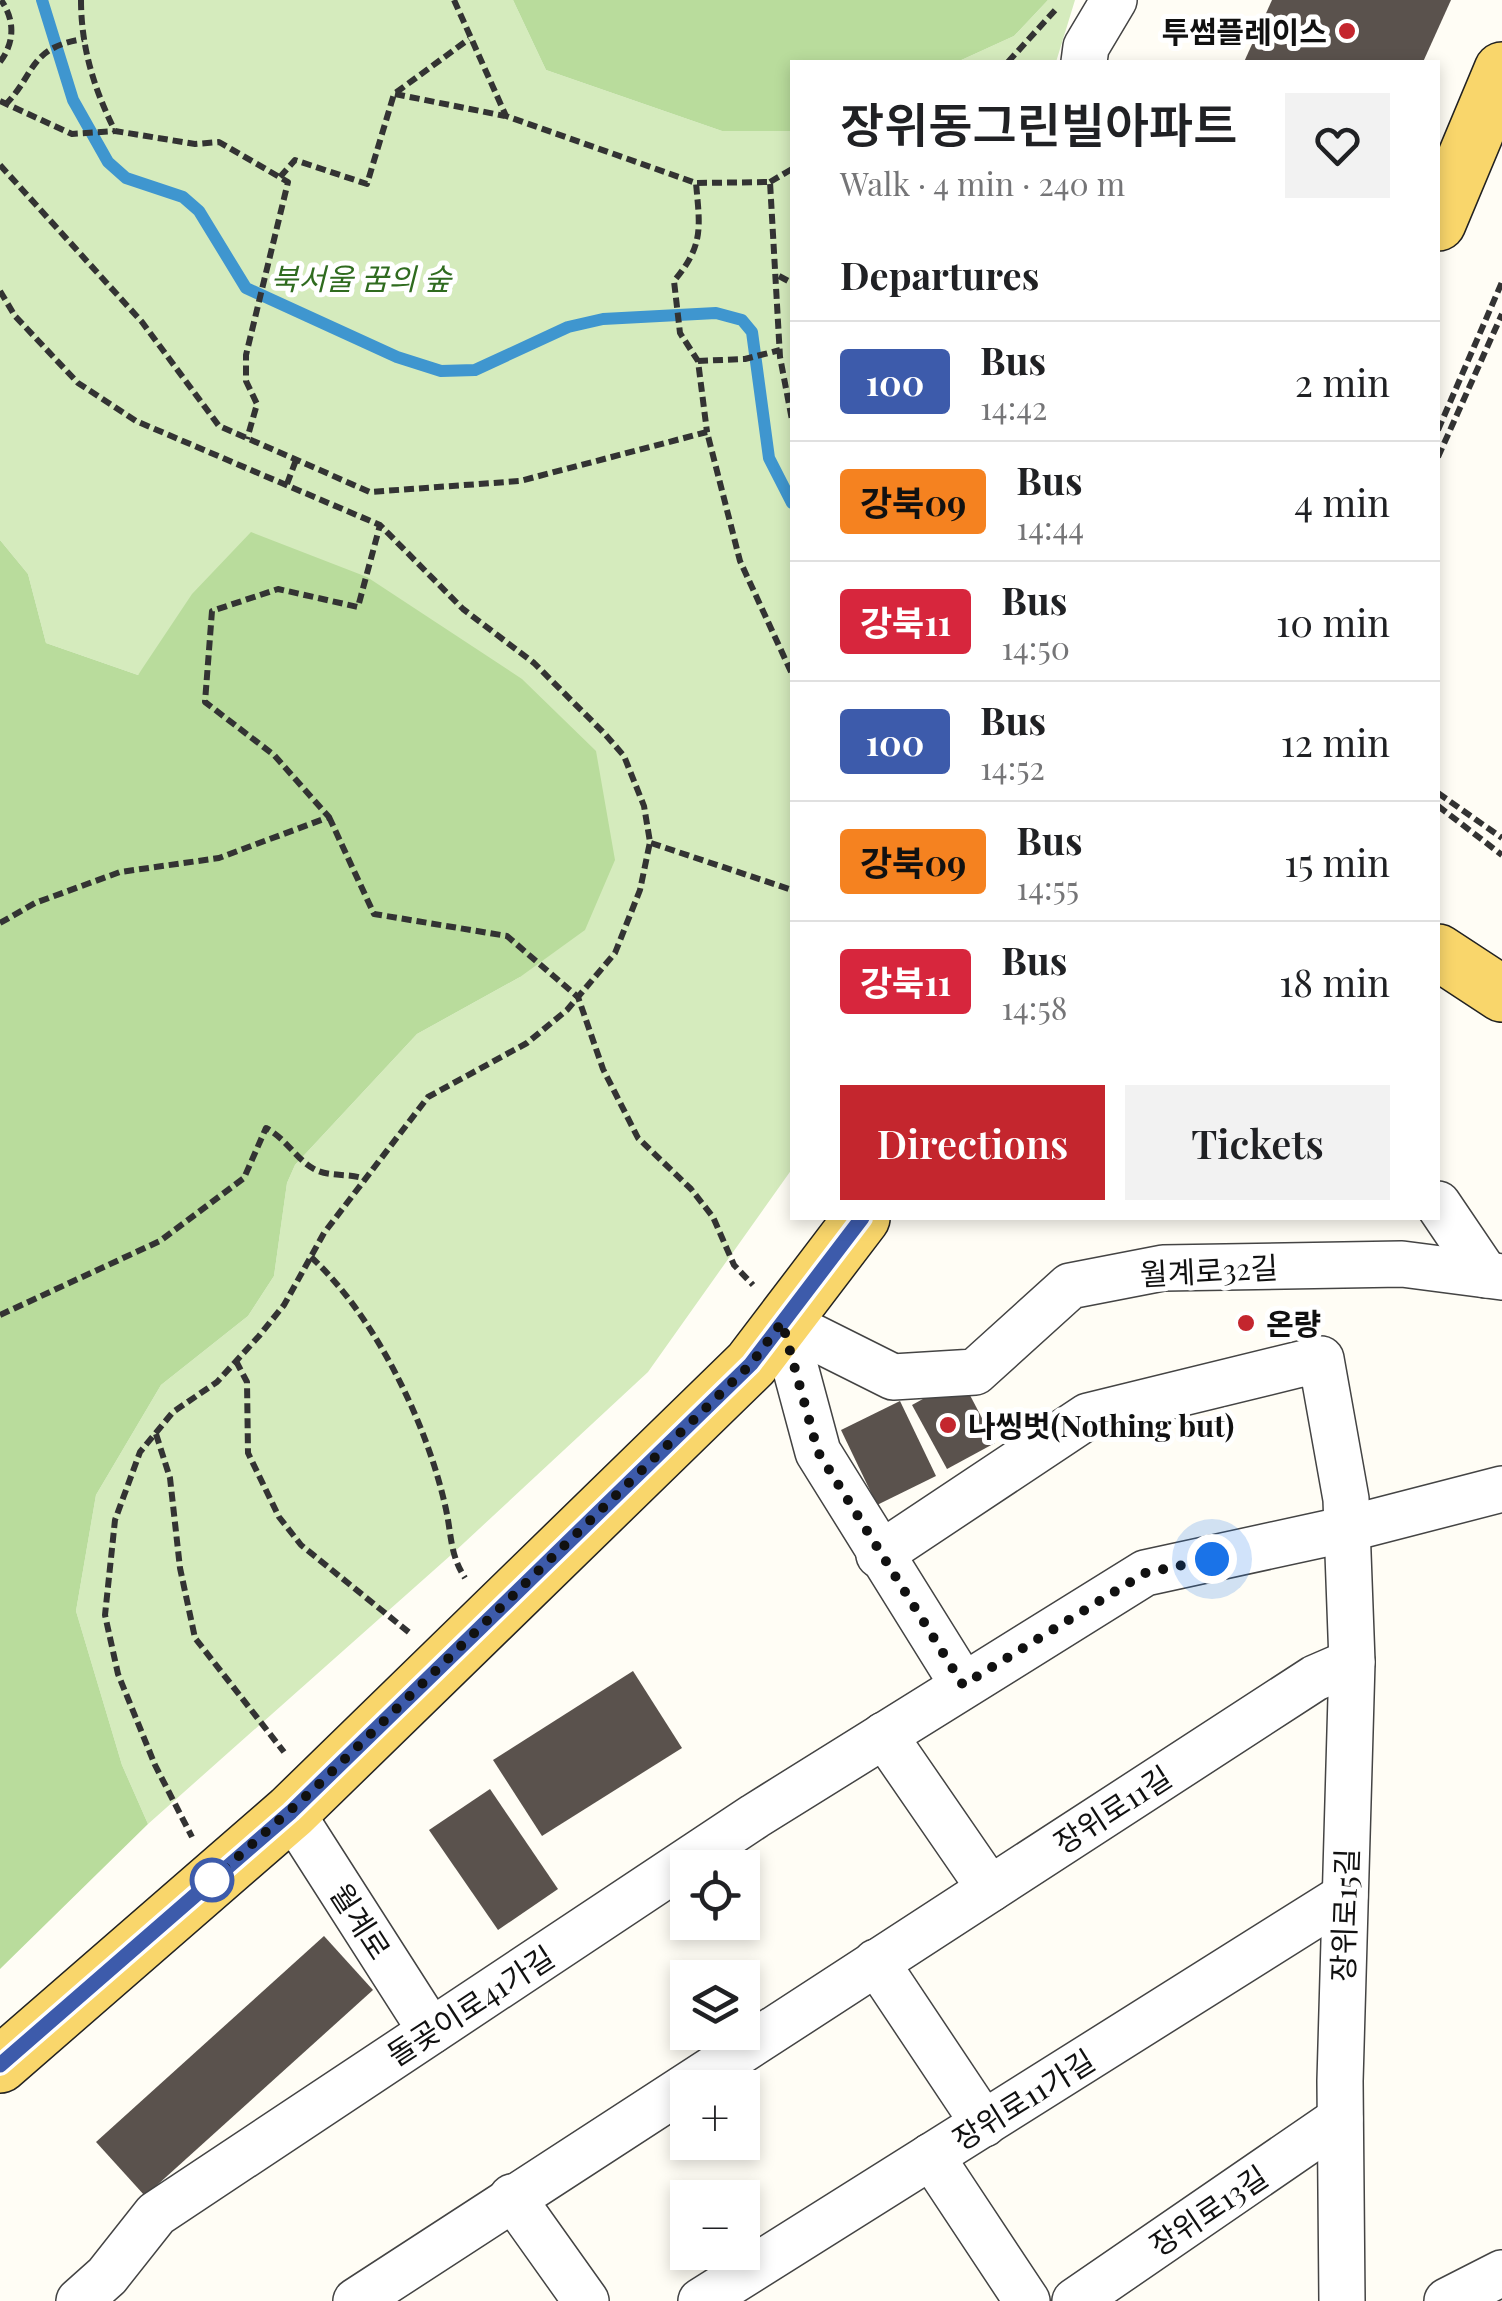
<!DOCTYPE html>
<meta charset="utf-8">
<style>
:root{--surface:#fff;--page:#f2f2f2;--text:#202124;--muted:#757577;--line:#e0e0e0;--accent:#c4262e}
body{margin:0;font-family:"Playfair Display","Noto Sans KR",serif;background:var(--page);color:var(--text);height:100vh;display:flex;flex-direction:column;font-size:38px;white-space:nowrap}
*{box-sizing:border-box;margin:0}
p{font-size:32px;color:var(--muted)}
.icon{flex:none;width:55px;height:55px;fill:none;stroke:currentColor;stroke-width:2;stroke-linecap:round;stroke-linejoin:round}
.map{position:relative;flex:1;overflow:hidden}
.side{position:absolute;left:790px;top:60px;width:650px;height:1160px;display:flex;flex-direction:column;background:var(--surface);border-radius:0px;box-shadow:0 5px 15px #0003}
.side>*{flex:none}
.badge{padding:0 20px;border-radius:8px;font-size:35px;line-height:65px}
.fabs{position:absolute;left:670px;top:1850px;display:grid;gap:20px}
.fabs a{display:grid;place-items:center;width:90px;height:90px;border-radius:0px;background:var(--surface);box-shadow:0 5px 15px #0003;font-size:50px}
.you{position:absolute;width:50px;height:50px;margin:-25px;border:8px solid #fff;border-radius:50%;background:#1a73e8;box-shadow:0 0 0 15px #1a73e833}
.map>.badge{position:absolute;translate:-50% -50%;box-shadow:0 0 0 5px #fff}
h2{padding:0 50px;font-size:38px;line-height:90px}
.round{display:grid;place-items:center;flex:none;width:105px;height:105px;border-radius:0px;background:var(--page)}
.head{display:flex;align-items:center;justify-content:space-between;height:170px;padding:0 50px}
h1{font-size:48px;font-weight:600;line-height:75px}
.action{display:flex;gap:20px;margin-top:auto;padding:20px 50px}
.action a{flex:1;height:115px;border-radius:0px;background:var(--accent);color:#fff;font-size:40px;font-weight:600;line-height:115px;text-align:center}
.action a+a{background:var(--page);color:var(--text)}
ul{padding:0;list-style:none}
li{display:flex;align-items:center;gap:30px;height:120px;padding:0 50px;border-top:2px solid var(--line)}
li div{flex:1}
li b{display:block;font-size:38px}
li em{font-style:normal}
li .badge{min-width:110px;font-weight:700;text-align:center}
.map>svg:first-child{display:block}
</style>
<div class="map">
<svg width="1502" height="2301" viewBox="0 0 1502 2301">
<rect width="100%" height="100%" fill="#fffdf5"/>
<g fill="#d5ebbd">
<polygon points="0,0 513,0 546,70 722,131 792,131 792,1169 648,1372 451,1555 148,1824 122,1765 76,1611 96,1495 161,1385 248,1316 274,1276 287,1183 295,1165 417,1034 520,977 154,656 138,675 46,643 28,574 0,540"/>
<polygon points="1048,0 1075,0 1056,62 957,62 1014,36"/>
</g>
<g fill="#b9dc9c">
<polygon points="513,0 1048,0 1014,36 957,62 792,62 792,131 722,131 546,70"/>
<polygon points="251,532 367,577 522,679 596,751 615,860 585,930 520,977 417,1034 295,1165 287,1183 274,1276 248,1316 161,1385 96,1495 76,1611 122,1765 148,1824 0,1969 0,540 28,574 46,643 138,675 192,594"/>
</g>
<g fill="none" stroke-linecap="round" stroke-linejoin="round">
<polyline stroke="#3f96cf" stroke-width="12" points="42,0 73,100 108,162 126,178 183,197 199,211 246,288 397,357 441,371 475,370 568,327 603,319 716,313 742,320 752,332 769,458 792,503"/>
</g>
<g fill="#5a524d">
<polygon points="1272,0 1451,0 1423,62 1244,62"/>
<polygon points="961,1378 995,1443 947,1469 912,1405"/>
<polygon points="900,1401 936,1476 877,1505 841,1430"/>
<polygon points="633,1671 682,1748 542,1836 493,1760"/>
<polygon points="490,1789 558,1889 498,1930 429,1830"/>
<polygon points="324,1936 373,1990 145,2196 96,2142"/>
</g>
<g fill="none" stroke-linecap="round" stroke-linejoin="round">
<defs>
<g id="minor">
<polyline points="1084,62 1086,47 1114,0"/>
<polyline points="1438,1204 1486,1275"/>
<polyline points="783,1322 893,1377 975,1372 1070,1286 1163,1268 1402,1264 1502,1277"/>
<polyline points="783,1322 818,1452 963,1685"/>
<polyline points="879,1555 1088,1416 1321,1359 1346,1499 1352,1662 1340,2081 1342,2301"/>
<polyline points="884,1735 990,1889"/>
<polyline points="291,1812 431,2031"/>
<polyline points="876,1962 984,2124"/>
<polyline points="931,2156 1027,2301"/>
<polyline points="512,2197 586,2301"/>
<polyline points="79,2301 107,2276 156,2214 755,1816 1145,1573 1347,1529 1502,1489"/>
<polyline points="356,2301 1315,1678 1352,1662"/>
<polyline points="701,2301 1345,1896"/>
<polyline points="1075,2301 1340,2119"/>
<polyline points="1447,2301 1502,2273"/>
</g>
<g id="major">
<polyline points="1438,223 1502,70"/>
<polyline points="1438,952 1502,994"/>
<polyline points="0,2065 291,1812 751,1364 862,1218"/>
</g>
</defs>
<use href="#minor" stroke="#444" stroke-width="48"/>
<use href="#major" stroke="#222" stroke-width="58"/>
<g stroke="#333" stroke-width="6" stroke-dasharray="10 5" stroke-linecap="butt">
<path d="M81,0C81,47 94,89 115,131L195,144L219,142L288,182L246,355V381L257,404L247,439"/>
<path d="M454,0L506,116L696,183C700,228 704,245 674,281L680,333L698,361L707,432"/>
<path d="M0,62C15,42 15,20 1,0"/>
<polyline points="1008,62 1057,8"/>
<polyline points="395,94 505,116"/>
<polyline points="0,101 72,134 115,131"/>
<path d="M5,105C36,74 28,48 83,39"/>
<polyline points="0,165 142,322 219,426 370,492 520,481 707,432 740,561 792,674"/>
<polyline points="280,177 295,160 367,184 394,94 469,39"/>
<polyline points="770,182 792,169"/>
<polyline points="697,183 770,182 780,357 792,420"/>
<polyline points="779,276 792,283"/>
<polyline points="0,291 15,316 78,383 136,421 380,525 463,609 534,663 604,733 624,756 644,806 650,842 640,890 615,953 567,1010 527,1043 428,1097 324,1233 284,1305 259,1336 217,1382 173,1412 140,1452 115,1520 105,1615 118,1674 155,1765 192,1837"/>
<polyline points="698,361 745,359 780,350"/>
<polyline points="1438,430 1502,282"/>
<polyline points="1438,457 1502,314"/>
<polyline points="287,484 296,460"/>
<polyline points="1438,793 1502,838"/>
<polyline points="1438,806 1502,855"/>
<polyline points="329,817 374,914 507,936 578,997 603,1069 638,1138 691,1189 713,1217 734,1265 753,1285"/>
<polyline points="651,843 792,890"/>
<polyline points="0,923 35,903 120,872 219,858 329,817 274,755 205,702 212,611 278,589 358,607 380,525"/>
<path d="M311,1257C374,1315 426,1421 445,1505C452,1534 449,1553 465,1578"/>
<path d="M0,1315L160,1241L244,1178L266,1128C288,1140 296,1160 316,1170C331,1177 349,1173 365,1179"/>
<polyline points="236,1361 247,1382 248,1453 279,1517 301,1545 411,1634"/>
<polyline points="156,1434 170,1478 180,1568 195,1638 284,1752"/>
</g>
<use href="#minor" stroke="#fff" stroke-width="45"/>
<use href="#major" stroke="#f9d66b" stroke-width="55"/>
</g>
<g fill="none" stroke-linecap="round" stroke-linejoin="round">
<defs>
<polyline id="line" points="0,2065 291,1812 751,1364 862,1218"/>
</defs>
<use href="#line" stroke="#fff" stroke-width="22"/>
<use href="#line" stroke="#3d5bab" stroke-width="15"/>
<polyline stroke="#111" stroke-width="10" stroke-dasharray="0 18" points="212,1880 314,1789 751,1364 782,1322 818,1452 963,1685 1145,1573 1212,1559"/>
</g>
<g fill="#c4262e" stroke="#fff" stroke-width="4">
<circle cx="1347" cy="31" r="10"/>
<circle cx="1246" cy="1323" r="10"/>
<circle cx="948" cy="1425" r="10"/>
</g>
<circle fill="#fff" stroke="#3d5bab" stroke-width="5" cx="212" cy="1880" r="20"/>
<g text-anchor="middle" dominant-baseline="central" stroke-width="10" stroke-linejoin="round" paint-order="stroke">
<g font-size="30" font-weight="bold" fill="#111" stroke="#fff" text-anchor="start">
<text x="1327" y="31" text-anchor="end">투썸플레이스</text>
<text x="1266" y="1323">온량</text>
<text x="968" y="1425">나씽벗(Nothing but)</text>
</g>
<g font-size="30" font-style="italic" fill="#2f6b1f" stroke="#fff">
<text x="361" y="278">북서울 꿈의 숲</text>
</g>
<g font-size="30" fill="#111" stroke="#fff">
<text transform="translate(1209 1270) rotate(-3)">월계로32길</text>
<text transform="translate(1112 1809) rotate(-33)">장위로11길</text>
<text transform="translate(1344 1915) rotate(-88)">장위로15길</text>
<text transform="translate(361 1921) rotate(57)">월계로</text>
<text transform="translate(470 2005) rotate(-33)">돌곶이로41가길</text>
<text transform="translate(1023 2099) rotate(-32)">장위로11가길</text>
<text transform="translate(1208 2210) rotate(-34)">장위로13길</text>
</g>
</g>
</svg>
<div class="fabs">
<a><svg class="icon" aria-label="locate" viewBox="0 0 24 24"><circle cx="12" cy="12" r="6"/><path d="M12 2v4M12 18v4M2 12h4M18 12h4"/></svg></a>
<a><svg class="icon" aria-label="layers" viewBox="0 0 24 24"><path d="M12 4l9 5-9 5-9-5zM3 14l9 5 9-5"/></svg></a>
<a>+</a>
<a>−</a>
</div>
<div class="you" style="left:1212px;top:1559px"></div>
<section class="side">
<div class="head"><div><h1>장위동그린빌아파트</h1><p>Walk · 4 min · 240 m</p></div><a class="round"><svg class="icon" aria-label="heart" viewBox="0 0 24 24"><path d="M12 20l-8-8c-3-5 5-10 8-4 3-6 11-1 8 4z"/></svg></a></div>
<h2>Departures</h2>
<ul>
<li><span class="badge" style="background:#3d5bab;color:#fff">100</span><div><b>Bus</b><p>14:42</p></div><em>2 min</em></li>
<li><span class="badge" style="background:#f58220;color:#111">강북09</span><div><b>Bus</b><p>14:44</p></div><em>4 min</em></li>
<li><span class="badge" style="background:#d7263d;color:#fff">강북11</span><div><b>Bus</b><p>14:50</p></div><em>10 min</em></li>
<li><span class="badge" style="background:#3d5bab;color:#fff">100</span><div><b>Bus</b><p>14:52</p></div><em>12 min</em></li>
<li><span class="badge" style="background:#f58220;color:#111">강북09</span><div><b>Bus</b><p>14:55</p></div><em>15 min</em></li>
<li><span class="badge" style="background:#d7263d;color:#fff">강북11</span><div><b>Bus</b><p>14:58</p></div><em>18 min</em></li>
</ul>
<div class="action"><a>Directions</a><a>Tickets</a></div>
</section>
</div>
